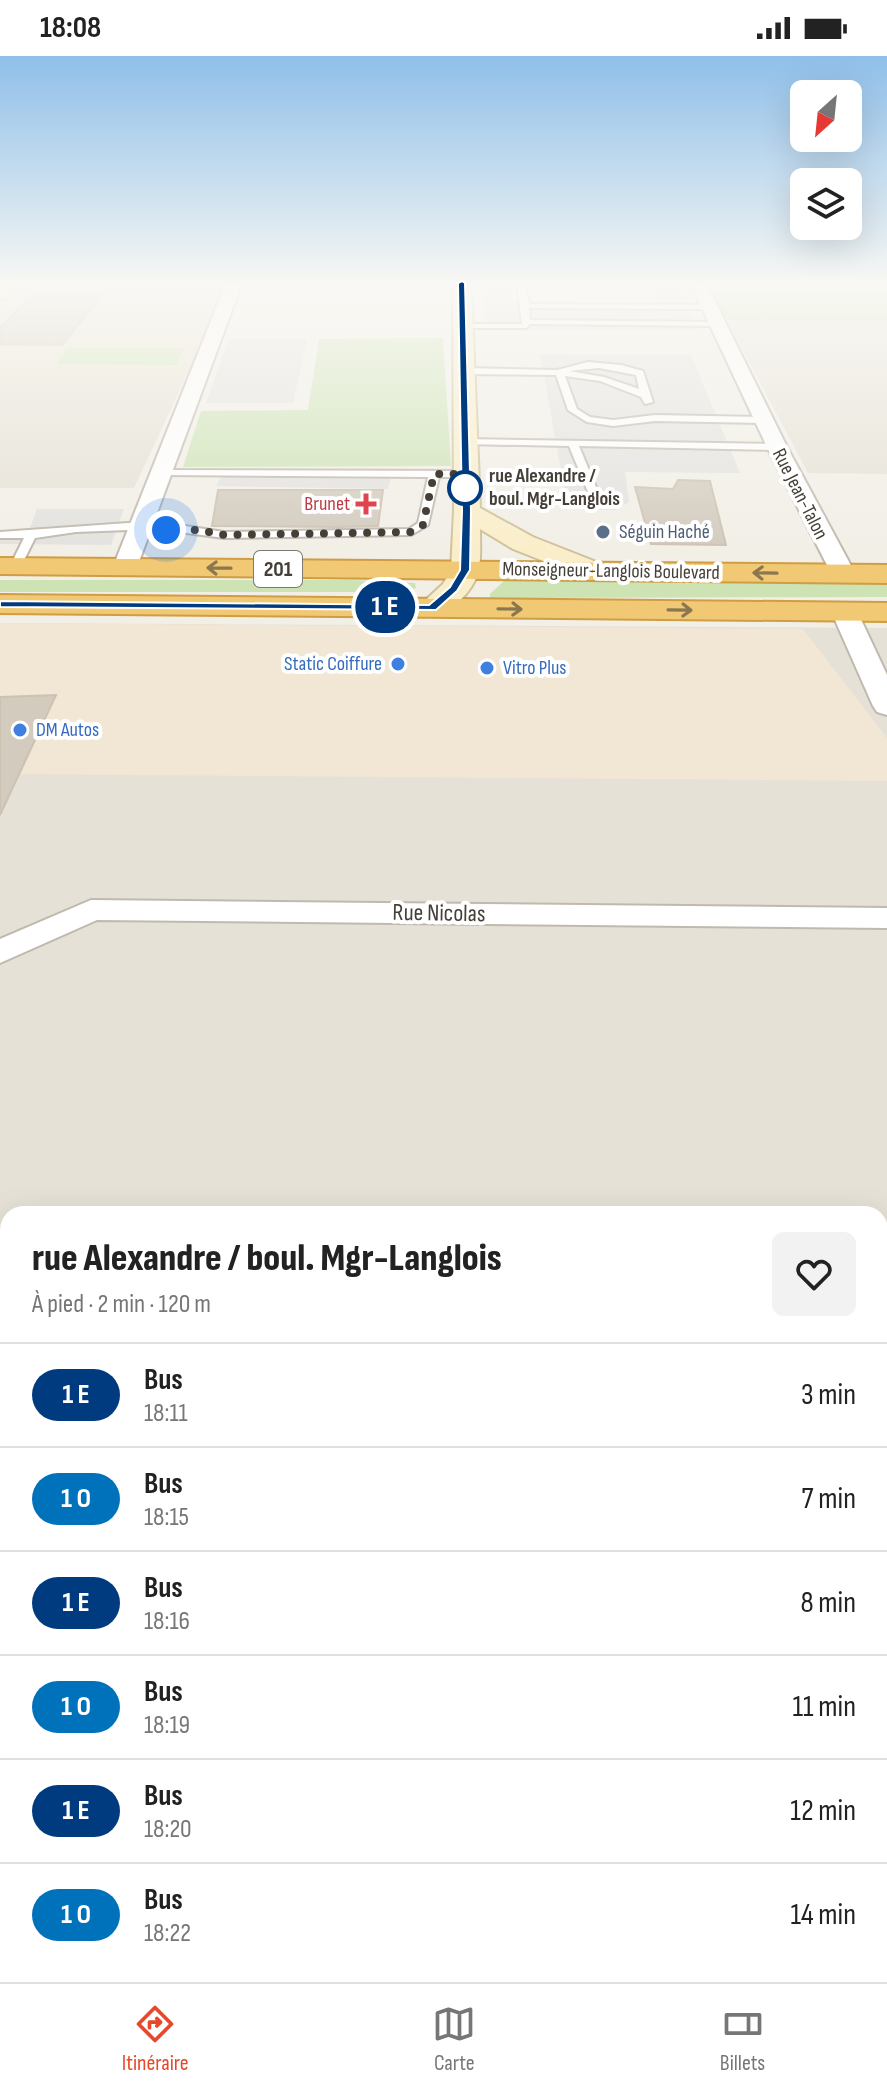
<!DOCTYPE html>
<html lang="fr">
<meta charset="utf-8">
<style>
:root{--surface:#fff;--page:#f2f2f2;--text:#222;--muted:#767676;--line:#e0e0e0;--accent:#e7472a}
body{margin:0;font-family:"Sofia Sans Condensed",sans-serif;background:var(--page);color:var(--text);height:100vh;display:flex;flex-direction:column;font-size:30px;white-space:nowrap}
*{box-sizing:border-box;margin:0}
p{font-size:26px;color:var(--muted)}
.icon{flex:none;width:44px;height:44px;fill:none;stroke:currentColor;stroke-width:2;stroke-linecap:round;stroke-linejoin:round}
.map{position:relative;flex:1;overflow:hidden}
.sheet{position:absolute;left:0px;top:1150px;width:888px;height:776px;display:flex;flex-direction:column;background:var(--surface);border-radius:24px 24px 0 0;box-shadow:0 8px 32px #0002}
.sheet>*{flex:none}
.badge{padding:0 16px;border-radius:26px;font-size:28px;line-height:52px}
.needle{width:52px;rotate:207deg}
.tools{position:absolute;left:790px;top:24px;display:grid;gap:16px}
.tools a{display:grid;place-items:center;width:72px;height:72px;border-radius:12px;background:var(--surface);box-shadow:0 8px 32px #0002;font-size:40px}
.you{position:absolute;width:40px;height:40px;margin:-20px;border:6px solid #fff;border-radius:50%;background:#1a73e8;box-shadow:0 0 0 12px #1a73e833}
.map>.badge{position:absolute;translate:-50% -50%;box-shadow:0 0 0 4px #fff}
.round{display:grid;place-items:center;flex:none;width:84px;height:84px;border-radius:12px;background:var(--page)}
.headline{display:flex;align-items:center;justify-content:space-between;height:136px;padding:0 32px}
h1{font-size:38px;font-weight:800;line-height:60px}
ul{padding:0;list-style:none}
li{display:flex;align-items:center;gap:24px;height:104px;padding:0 32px;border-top:2px solid var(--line)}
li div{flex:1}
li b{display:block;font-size:30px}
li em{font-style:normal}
li .badge{min-width:88px;font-weight:700;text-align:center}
.status{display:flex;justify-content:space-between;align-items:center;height:56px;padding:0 40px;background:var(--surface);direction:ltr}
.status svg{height:22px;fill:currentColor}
.menu{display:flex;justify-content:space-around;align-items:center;height:112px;border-top:2px solid var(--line);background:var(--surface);font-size:22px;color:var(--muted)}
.menu a{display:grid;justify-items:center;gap:4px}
.menu .on{color:var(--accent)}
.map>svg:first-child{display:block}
</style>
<div class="status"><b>18:08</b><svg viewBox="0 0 49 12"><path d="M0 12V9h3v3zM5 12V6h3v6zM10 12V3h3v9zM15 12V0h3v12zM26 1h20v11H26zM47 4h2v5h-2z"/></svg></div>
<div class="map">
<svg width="887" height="1926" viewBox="0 0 887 1926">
<rect width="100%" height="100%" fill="#f2efe7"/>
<g fill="#e6e1d6" fill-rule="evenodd">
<polygon points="0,227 230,227 134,432 0,432"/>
<polygon points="707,227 887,227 887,418 808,417"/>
<path d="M0,567L887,572V1926H0ZM8,1158H880V1918H8Z"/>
</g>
<polygon fill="#f2e6d4" points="0,567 803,573 887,682 887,725 0,718"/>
<polygon fill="#eae3d2" points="234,227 197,322 0,320 0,238 8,229"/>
<g fill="#cde3b4">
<polygon points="707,227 887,227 887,264 728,264"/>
<polygon points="443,282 451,410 183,411 201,355 308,354 319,283"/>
<polygon points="67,292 184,292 176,309 56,308"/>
<polygon points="0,524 352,524 415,527 416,532 404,536 0,536"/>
<polygon points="505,524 887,528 887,541 490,542 490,538"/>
</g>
<g fill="#e4e2df">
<polygon points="482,227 510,227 511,245 658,247 653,227 680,227 699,274 486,274"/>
<polygon points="228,283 307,283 293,347 206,347"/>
<polygon points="540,298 691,299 740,417 625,416 629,446 616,454 568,453"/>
<polygon points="224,414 392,417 388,433 216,430"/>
<polygon points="37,453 124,453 111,489 0,488 0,474 29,475"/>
</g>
<g fill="#d3cbbe" stroke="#cdc2b2" stroke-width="2">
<polygon points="31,239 102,240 62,289 0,288 0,272"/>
<polygon points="678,424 710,425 726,489 651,488 635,431 673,433"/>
<polygon points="218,434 383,434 378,470 340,471 212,470"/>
<polygon points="56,639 0,759 0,641"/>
</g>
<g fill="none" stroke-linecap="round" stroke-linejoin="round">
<defs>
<g id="lane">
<polygon points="517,227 525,227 529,248 709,249 713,251 709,253 529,252 530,264 717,266 721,268 717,270 530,268 526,272 461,272 464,268 522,268"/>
<path d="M588,306L621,309L643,315L653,346L645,348L641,341L600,325L565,320L577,353L590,361L613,364L655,359L763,361L768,364L763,367L655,365L613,370L587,366L568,354L556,319L464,318L460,315L464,312L557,314ZM599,312L636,319L639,333L604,321L569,315Z"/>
<polygon points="461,383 777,388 782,391 777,394 579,390 598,436 593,439 588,436 569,390 464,388 459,385"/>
<polygon points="160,414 465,415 470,418 465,421 439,421 428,469 411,479 224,482 179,476 128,474 76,476 35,482 20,512 10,510 24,482 0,482 0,476 128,467 179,469 224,476 409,473 418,467 428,421 164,419 159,416"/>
</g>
<g id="street">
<polygon points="226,227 242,227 137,511 134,516 116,516 113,511"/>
<polygon points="690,227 706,227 787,391 855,517 852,522 834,522 831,517 767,391"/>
<polygon points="844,547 853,550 857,555 887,619 887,659 877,656 873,650 831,555 835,550"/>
<polygon points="91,844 887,852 887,872 97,864 0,907 0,883"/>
<polygon points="887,1221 887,1256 880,1258 880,1224"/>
<polygon points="880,1649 887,1651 887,1737 880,1734"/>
</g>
<g id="secondary">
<polygon points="0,227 18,227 7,242 0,244"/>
<path d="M453,227H471L480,452L533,481L604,509L608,515L604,521L594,524L584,521L513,493L480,473C480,486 481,499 479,512C475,536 446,564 421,558L417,552L443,528L451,514L454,455Z"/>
</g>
<g id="highway">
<polygon points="0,502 887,509 887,527 0,518"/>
<polygon points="0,539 887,547 887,565 0,557"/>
</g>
</defs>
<use href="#lane" stroke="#c0b9ae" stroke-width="4"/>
<use href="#street" stroke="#c0b9ae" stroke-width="4"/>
<use href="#secondary" stroke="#cec19b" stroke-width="4"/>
<use href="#highway" stroke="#cf9d44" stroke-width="4"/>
<use href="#lane" fill="#fff" fill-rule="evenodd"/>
<use href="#street" fill="#fff" fill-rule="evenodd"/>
<use href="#secondary" fill="#faeeca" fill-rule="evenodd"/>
<use href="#highway" fill="#f1c873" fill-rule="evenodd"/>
</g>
<defs><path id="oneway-shaft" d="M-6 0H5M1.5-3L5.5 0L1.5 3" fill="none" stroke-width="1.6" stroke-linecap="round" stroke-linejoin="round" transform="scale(2)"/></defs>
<g stroke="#8a764f">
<use href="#oneway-shaft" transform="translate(219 512) rotate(-179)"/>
<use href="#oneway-shaft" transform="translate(765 517) rotate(-179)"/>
<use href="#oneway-shaft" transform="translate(510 553) rotate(1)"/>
<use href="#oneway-shaft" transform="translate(680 554) rotate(1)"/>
</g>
<linearGradient id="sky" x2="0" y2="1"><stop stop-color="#8fbfe9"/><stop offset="0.46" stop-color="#f9f8f4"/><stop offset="1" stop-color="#f9f8f4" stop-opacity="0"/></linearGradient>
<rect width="887" height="497" fill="url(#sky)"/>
<polygon fill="#003b80" stroke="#fff" stroke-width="2" points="462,225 465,227 471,455 470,514 457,535 436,554 0,551 0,545 429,549 450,531 460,514 462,455 458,227"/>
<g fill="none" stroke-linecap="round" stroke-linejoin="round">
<polyline stroke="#453f37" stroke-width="8" stroke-dasharray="0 14.4" points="166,474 198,474 224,479 411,476 423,469 434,418 465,418 466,436 465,432"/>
</g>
<circle fill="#fff" stroke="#003b80" stroke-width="4" cx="465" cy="432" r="16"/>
<path fill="#e0444e" stroke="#fff" stroke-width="3" d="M362 436h8v8h8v8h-8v8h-8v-8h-8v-8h8z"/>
<circle fill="#5c6f8a" stroke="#fff" stroke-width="3" cx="603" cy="476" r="8"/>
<g fill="#3f7fe0" stroke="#fff" stroke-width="3">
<circle cx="398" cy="608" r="8"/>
<circle cx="487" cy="612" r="8"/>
<circle cx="20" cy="674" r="8"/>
</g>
<g text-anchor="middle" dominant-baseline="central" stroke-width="8" stroke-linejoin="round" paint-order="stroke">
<g font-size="20" font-weight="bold" fill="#453f37" stroke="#fff" text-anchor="start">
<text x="489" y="420">rue Alexandre /<tspan x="489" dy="23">boul. Mgr-Langlois</tspan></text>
</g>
<g font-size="20" fill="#453f37" stroke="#fff">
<text transform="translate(800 438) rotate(63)">Rue Jean-Talon</text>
<text transform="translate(611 515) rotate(1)">Monseigneur-Langlois Boulevard</text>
</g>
<g font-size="20" fill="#be3a42" stroke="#fff" text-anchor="end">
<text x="350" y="448">Brunet</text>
</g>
<g font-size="20" fill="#4e5e75" stroke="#fff" text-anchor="start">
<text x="619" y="476">Séguin Haché</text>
</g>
<g font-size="20" fill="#366cbe" stroke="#fff" text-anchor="start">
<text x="382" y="608" text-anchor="end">Static Coiffure</text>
<text x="503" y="612">Vitro Plus</text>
<text x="36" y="674">DM Autos</text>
</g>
<rect fill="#fff" stroke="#7d7973" stroke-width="2" x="254" y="495" width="48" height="36" rx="6"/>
<g font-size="22" font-weight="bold" fill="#453f37">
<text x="278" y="513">201</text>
</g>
<g font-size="24" fill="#453f37" stroke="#fff">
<text transform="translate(439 857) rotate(1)">Rue Nicolas</text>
</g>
</g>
</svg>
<div class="tools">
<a><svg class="needle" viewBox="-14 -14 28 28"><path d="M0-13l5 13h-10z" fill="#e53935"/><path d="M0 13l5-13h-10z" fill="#767676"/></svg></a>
<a><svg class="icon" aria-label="layers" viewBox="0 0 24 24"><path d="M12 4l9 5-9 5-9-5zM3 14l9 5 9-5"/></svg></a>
</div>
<div class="you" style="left:166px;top:474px"></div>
<b class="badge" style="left:385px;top:551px;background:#003b80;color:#fff">1 E</b>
<section class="sheet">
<div class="headline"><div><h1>rue Alexandre / boul. Mgr-Langlois</h1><p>À pied · 2 min · 120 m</p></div><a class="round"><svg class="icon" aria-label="heart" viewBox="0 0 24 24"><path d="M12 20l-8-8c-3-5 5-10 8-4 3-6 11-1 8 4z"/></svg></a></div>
<ul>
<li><span class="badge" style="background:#003b80;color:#fff">1 E</span><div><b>Bus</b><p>18:11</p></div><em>3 min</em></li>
<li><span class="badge" style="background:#0072bc;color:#fff">1 O</span><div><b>Bus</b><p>18:15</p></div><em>7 min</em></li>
<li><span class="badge" style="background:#003b80;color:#fff">1 E</span><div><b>Bus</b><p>18:16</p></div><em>8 min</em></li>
<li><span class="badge" style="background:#0072bc;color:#fff">1 O</span><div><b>Bus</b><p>18:19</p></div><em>11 min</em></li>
<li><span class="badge" style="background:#003b80;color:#fff">1 E</span><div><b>Bus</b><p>18:20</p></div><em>12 min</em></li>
<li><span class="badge" style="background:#0072bc;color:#fff">1 O</span><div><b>Bus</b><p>18:22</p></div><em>14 min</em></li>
</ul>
</section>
</div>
<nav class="menu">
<a class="on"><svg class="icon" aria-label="directions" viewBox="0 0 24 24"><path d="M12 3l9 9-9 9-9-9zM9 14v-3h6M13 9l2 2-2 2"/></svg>Itinéraire</a>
<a><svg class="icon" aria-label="map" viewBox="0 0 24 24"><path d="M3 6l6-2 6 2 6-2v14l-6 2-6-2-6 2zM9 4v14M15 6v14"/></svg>Carte</a>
<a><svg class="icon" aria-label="tickets" viewBox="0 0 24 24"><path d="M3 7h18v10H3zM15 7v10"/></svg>Billets</a>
</nav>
